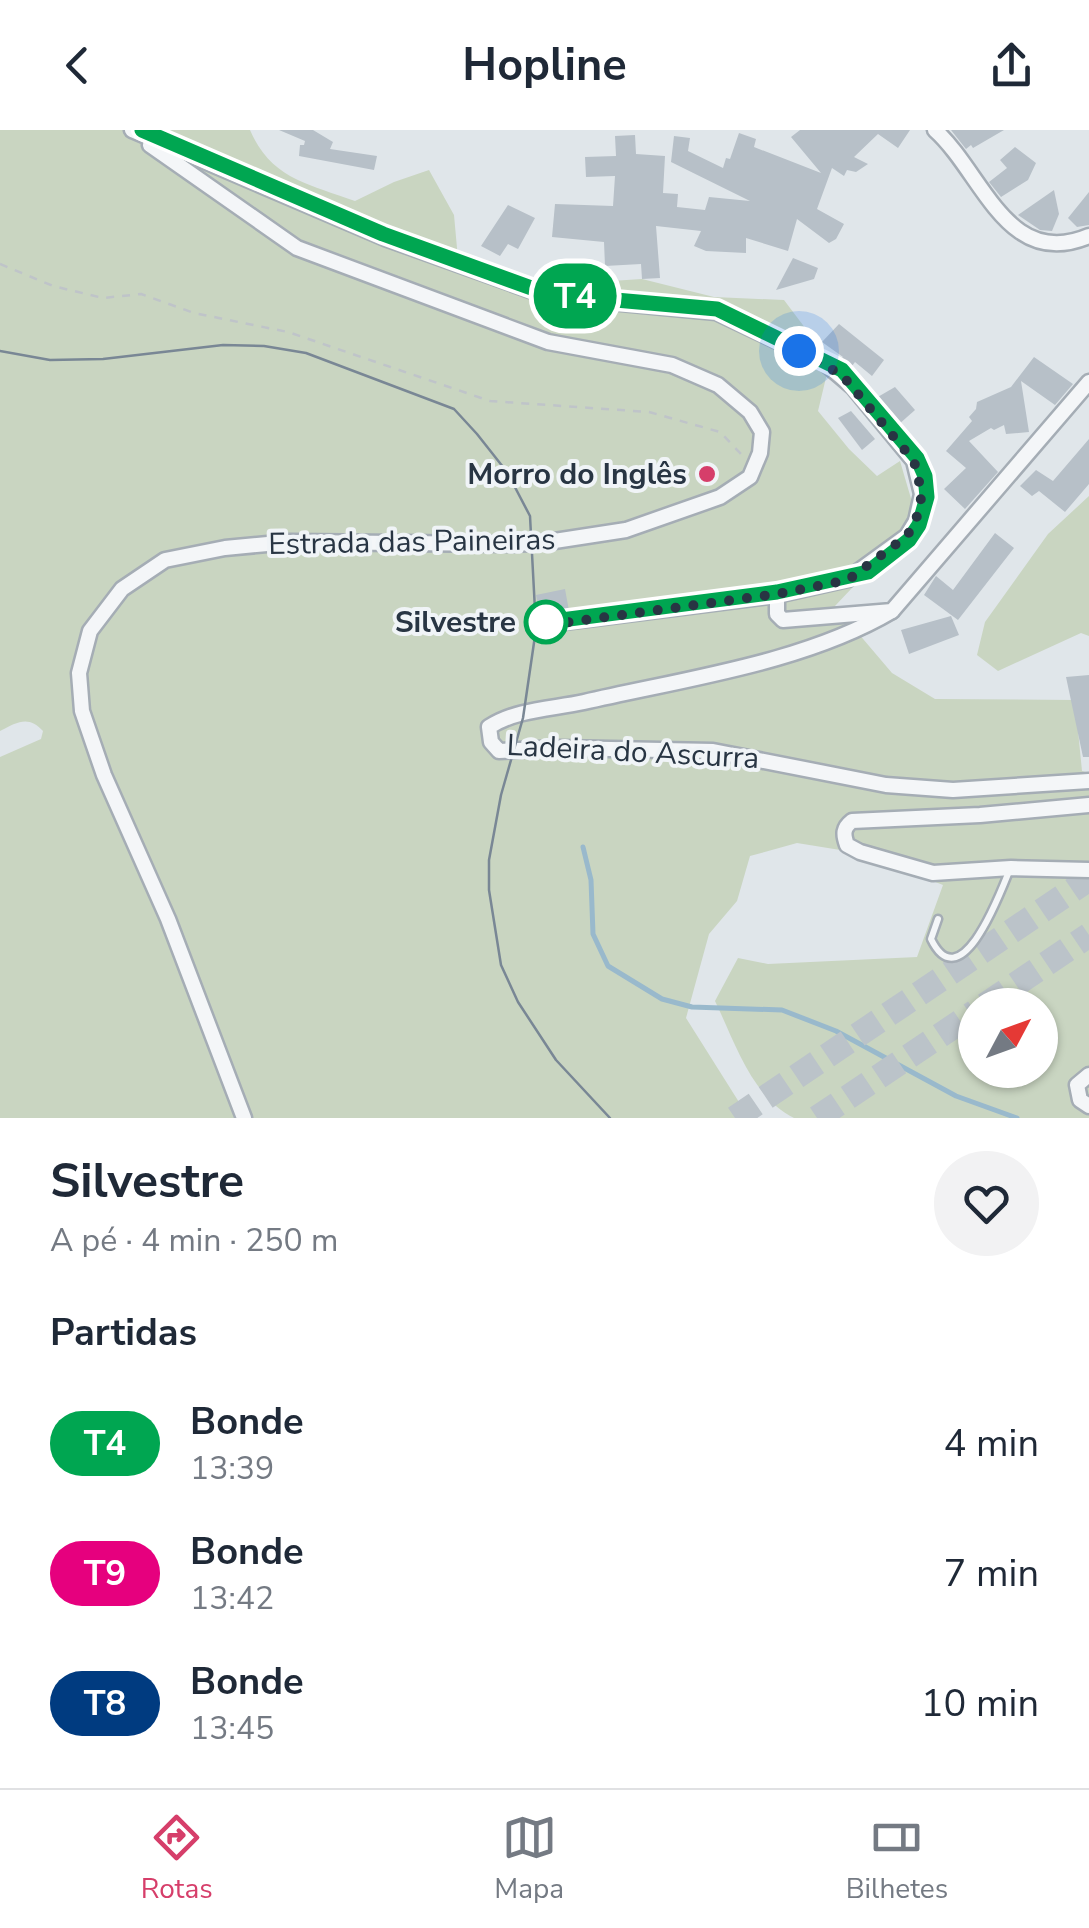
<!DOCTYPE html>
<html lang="pt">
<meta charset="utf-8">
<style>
:root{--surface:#fff;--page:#f2f2f3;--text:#1f2937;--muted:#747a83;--line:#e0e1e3;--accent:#d63e6a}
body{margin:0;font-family:"Nunito Sans",sans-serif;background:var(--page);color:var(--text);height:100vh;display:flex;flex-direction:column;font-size:38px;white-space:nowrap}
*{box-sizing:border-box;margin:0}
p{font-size:32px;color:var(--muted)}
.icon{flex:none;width:55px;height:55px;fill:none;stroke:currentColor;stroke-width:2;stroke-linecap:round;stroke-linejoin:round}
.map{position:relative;height:988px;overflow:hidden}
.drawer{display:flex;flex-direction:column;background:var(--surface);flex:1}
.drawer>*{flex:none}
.badge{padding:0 20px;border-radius:32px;font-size:35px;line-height:65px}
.needle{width:65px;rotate:49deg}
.fabs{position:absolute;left:958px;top:858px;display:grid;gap:20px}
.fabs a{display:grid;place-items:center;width:100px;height:100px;border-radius:50%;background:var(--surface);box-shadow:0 2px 8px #0004;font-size:50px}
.you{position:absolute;width:50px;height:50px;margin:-25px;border:8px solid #fff;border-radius:50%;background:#1a73e8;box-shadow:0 0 0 15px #1a73e833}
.map>.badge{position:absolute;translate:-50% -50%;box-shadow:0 0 0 5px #fff}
h2{padding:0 50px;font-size:38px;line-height:90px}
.round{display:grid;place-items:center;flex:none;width:105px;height:105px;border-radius:52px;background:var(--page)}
.headline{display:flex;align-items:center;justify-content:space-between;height:170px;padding:0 50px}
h1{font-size:48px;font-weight:700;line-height:75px}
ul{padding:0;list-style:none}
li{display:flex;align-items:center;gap:30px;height:130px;padding:0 50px}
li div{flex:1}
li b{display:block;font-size:38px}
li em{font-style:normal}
li .badge{min-width:110px;font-weight:700;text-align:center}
header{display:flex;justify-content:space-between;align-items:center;height:130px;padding:0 50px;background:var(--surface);font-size:45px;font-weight:700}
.dock{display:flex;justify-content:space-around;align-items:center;height:140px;border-top:2px solid var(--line);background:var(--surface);font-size:28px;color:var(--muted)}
.dock a{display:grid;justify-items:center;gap:5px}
.dock .active{color:var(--accent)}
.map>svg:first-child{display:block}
</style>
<header><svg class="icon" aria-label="back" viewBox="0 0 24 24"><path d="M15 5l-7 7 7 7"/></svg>Hopline<svg class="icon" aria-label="share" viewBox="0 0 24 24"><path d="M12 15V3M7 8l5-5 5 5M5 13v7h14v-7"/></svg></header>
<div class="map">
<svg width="1089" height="988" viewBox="0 0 1089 988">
<rect width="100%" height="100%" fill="#e0e6ea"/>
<g fill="#c9d5c1" fill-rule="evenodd">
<path d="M0,0H250C271,49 309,54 355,71L394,52L429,40L454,85L458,129L534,156L642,149L714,167L784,170L830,231L818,281L849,319L877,346L900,331L917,389L835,476L892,543L935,569L1075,570L1082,641L1089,643V988H794C752,968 734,910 715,871L738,828L768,834L917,827L943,755L865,724L797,713L750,726L737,771L709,804L686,888L749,988H0V627L41,609L43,601C29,585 17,592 0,601ZM975,875H1040V940H975Z"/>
<polygon points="1089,366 1089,506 1081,503 998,541 977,525 985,492 1048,404"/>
</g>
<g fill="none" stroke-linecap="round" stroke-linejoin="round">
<polyline stroke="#99b9cc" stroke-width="5" points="583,717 591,750 593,804 608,836 662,869 692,877 782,880 836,901 956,966 1017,988"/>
</g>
<g fill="#b7c0c8">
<polygon points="279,0 313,0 333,12 330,19 377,26 374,40 299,26 300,15 304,15 305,11"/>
<polygon points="800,0 910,0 898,18 878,4 854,27 868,34 856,42 847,40 844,46 832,38 817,79 844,94 836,109 829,113 797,89 788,121 746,108 746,123 706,121 694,116 701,101 656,96 660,148 642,149 641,134 605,136 604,112 552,107 555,74 613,76 615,46 586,47 585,27 616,26 615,6 635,5 636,24 665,26 663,63 678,64 677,77 705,80 709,67 750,71 671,32 674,6 690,8 688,21 723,38 726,28 730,29 739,3 756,9 754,17 821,43 791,7"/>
<polygon points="951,0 1004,0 973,18 971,15 966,19"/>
<polygon points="1015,17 1036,33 1028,50 1001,67 989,52 1007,38 1000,30"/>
<polygon points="1054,60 1059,84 1052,101 1040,100 1018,85"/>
<polygon points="1089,62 1089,95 1077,97 1068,88"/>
<polygon points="508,75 535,88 518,119 508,114 500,126 481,116"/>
<polygon points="793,128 818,138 814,149 776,160"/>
<polygon points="839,194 884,230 872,246 855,232 849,240 839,231 843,227 822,212"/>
<polygon points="1034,227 1073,254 1055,275 1021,251 1029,302 1006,304 1004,295 994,300 991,298 969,311 998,342 965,379 944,359 966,338 946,321 972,291 969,287 976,279 977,272 1011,257"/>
<polygon points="895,257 915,280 898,295 876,268"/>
<polygon points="851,281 875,309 862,320 838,288"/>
<polygon points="1089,309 1089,354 1065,382 1039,361 1032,366 1020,356 1036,340 1053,351"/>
<polygon points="995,403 1014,418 958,490 924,465 936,446 953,460"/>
<polygon points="565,459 569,481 540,484 536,465"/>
<polygon points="951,486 959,505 909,524 901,500"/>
<polygon points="1089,545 1089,627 1083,627 1066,547"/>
</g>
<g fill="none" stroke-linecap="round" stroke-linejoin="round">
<g stroke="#bbc3c9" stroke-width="25" stroke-dasharray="25 12" stroke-linecap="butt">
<polyline points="985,875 1089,805"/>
<polyline points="735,988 1089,749"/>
<polyline points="817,988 975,882"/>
</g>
<defs>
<path id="lane" d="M938,789L931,809C961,871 1001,761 1010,739"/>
<g id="street">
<polyline points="132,0 385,108 547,166 716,182 826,234 853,257 914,331 922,364 916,391 907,406 848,449 777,465 540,495"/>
<path d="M935,0C983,43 1007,141 1089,106"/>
<polyline points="150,15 297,118 548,212 672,235 718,255 750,282 762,302 760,323 750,347 720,367 626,400 548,412"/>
<polyline points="777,465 777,484 783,490 892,481 1089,252"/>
<path d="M892,481C804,533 683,549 584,572C552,579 517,579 489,597L491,612L499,621L560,618L713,621L886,655L953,660L1089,651"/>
<path d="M1089,675L980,685L852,691C843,698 843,704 847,715L860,722L933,743L1011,738L1089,740"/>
<polyline points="1089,945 1077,955 1080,970 1089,976"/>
<polyline points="244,988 168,789 104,645 82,581 79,543 90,501 122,459 165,430 225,418 289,412 513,414"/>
</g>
</defs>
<use href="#lane" stroke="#a5adb5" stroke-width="11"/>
<use href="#street" stroke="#a5adb5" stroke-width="19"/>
<polyline stroke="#bfc4c9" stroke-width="2.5" stroke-dasharray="8 8" stroke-linecap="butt" points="0,134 53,156 103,168 141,164 194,183 288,202 490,271 649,282 720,302 743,326"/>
<use href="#lane" stroke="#f4f6f8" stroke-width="6"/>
<use href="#street" stroke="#f4f6f8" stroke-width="14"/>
<g stroke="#798795" stroke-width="2.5">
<polyline points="142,0 383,104 548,163 717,179 842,240 917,327 925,346 927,367 919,395 909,410 868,442 777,462 546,492"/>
<polyline points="0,221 50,230 103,229 223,215 264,216 306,223 454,279 477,304 507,342 530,386 536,499 523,588 501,665 489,730 489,760 501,835 518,872 556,930 610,988"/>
</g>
<defs>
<polyline id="street-bridge" points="513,414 548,412"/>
</defs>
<use href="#street-bridge" stroke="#a5adb5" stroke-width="19" stroke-linecap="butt"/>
<use href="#street-bridge" stroke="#f4f6f8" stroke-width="14"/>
</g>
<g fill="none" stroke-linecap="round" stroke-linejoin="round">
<defs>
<polyline id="line" points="142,0 383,104 548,164 717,179 842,240 917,328 925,346 927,367 919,395 909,410 868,442 777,462 546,492"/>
</defs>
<use href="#line" stroke="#fff" stroke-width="22"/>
<use href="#line" stroke="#00a651" stroke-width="15"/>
<polyline stroke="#283543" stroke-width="10" stroke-dasharray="0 18" points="546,492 540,496 777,464 848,450 907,406 916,390 922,364 914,331 842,245 799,221"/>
</g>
<circle fill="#d63e6a" stroke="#f0f4f7" stroke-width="4" cx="707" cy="344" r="10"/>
<circle fill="#fff" stroke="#00a651" stroke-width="5" cx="546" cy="492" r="20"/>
<g text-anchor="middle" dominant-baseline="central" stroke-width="8" stroke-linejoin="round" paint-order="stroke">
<g font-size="30" font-weight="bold" fill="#283543" stroke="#f0f4f7" text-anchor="end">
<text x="687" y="344">Morro do Inglês</text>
</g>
<g font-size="30" fill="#283543" stroke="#f0f4f7">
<text transform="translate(412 412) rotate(-1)">Estrada das Paineiras</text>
<text transform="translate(633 622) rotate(3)">Ladeira do Ascurra</text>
</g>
<g font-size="30" font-weight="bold" fill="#283543" stroke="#f0f4f7" text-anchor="end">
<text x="516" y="492">Silvestre</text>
</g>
</g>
</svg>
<div class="fabs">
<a><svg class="needle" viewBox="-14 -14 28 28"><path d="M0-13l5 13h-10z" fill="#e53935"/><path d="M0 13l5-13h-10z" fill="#747a83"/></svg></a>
</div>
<div class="you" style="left:799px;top:221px"></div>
<b class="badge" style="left:575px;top:166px;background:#00a651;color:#fff">T4</b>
</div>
<section class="drawer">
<div class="headline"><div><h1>Silvestre</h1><p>A pé · 4 min · 250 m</p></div><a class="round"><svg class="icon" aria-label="heart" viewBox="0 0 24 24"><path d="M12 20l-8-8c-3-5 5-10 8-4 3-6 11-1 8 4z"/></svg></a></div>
<h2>Partidas</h2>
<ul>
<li><span class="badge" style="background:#00a651;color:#fff">T4</span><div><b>Bonde</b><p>13:39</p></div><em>4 min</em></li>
<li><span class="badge" style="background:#e6007e;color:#fff">T9</span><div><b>Bonde</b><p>13:42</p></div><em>7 min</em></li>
<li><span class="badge" style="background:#003b80;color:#fff">T8</span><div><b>Bonde</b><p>13:45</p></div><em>10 min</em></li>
</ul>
</section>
<nav class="dock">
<a class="active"><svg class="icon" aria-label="directions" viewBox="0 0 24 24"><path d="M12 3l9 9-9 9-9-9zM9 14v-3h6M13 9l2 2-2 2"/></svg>Rotas</a>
<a><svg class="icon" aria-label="map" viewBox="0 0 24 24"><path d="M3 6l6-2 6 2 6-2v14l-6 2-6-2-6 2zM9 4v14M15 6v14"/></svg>Mapa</a>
<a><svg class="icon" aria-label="tickets" viewBox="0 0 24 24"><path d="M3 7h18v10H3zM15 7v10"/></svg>Bilhetes</a>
</nav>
